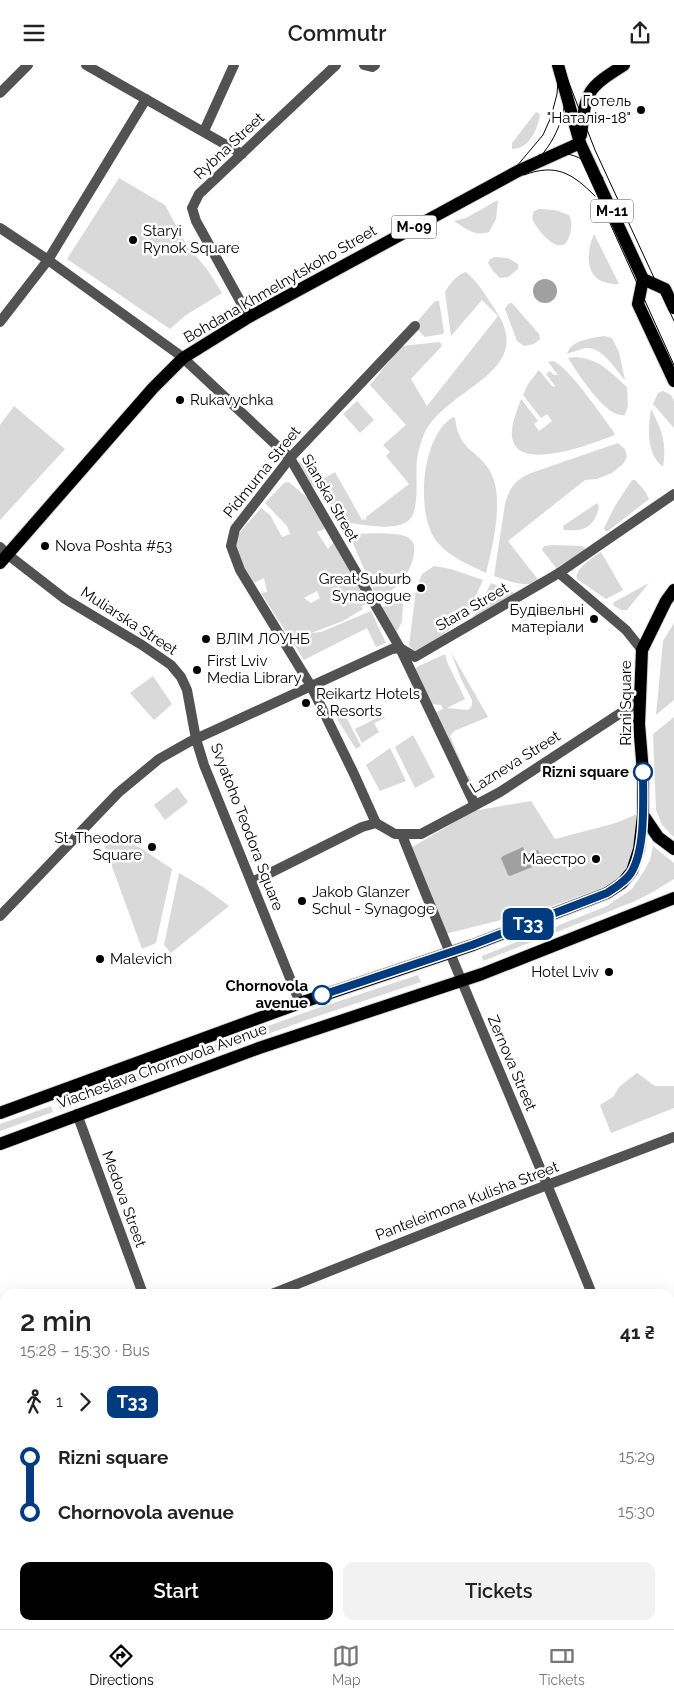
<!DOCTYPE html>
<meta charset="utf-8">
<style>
:root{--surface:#fff;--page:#f2f2f2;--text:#222;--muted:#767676;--line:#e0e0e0;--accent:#000}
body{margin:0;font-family:Raleway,sans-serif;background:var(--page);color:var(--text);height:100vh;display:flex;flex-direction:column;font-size:19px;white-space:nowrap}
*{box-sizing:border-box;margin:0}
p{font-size:16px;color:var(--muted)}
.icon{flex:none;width:28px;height:28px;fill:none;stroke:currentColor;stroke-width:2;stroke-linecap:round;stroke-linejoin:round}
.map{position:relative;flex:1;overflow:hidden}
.drawer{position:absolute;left:0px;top:1224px;width:675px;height:341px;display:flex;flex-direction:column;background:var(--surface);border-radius:15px 15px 0 0;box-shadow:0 5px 20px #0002}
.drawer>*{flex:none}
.badge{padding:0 10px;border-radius:8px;font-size:18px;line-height:32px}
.map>.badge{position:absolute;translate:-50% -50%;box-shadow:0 0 0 2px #fff}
.legs{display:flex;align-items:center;gap:8px;height:55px;padding:0 20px;font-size:16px}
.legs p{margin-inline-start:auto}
.summary{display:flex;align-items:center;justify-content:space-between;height:85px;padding:0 20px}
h1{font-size:28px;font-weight:600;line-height:38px}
.primary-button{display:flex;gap:10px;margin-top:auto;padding:10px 20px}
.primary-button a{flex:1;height:58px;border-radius:10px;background:var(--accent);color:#fff;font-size:20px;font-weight:600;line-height:58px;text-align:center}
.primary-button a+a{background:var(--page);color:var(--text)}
ul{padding:0 20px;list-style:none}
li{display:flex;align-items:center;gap:18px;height:55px;font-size:19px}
li i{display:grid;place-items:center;width:8px;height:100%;margin:0 6px;background:currentColor}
li i::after{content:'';width:12px;height:12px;margin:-6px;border:4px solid;border-radius:50%;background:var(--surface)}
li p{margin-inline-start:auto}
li:first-child i{background:linear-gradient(#0000 50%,currentColor 0)}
li:last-child i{background:linear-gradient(currentColor 50%,#0000 0)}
header{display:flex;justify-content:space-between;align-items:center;height:65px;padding:0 20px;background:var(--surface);font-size:22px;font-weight:600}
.tab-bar{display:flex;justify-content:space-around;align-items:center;height:70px;border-top:1px solid var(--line);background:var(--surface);font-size:14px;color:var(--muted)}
.tab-bar a{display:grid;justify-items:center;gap:2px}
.tab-bar .selected{color:var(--accent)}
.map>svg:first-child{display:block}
</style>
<header><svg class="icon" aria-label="menu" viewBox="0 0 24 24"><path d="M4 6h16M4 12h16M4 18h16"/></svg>Commutr<svg class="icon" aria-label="share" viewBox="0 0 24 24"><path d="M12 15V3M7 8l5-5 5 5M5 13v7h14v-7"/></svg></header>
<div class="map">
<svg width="674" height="1564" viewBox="0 0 674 1564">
<rect width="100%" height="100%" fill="#fff"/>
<g fill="#d9d9d9" fill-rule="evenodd">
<path d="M536,47L540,49C538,64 529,84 512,84V78Z"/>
<polygon points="119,113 165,140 187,181 207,204 222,228 186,250 170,264 67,194"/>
<path d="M498,135L496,154L489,167C475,172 465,163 454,156L466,153Z"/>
<path d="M539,144L555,145L569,150C572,156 572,162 570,169C563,197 537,166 532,153L534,146Z"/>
<path d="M594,169L619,219C586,220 584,193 594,169Z"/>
<polygon points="495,192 508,193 518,199 518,204 508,212 500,213 493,206 488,198 490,194"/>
<path d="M466,207C478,217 486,231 494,243C540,308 447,321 424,369C421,377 418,386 417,395C415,409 420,444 410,454C398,468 360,459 344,457L338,447L299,407L297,400L306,390L325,413L335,407L362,455L364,454L366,455V452L409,419L386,391L390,387L383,380L406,360L370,320L401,281L440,277L442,281L411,314L427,341L498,251L482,235L451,271L445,227C449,219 458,209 466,207Z"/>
<polygon points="435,236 439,236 444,267 443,269 425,272 415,262 415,259"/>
<polygon points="512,238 539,269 540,274 534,279 524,281 517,276 505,244 508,239"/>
<path d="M604,271L612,273L619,287L625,315C616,305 602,281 586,283C580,284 573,287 567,289C571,275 592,273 604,271Z"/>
<path d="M576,292C600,294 610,307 627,322L628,340L625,350C607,355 577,307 568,293Z"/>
<path d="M553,296C568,301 602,351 613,366L615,370C596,377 522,407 513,376C509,364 517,346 521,334L538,356L534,359L539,366L552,356L547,349L541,353L523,330L528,319L539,305L552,321L556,322L546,309L550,306L554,310H558L548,297Z"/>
<polygon points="663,326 671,330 674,336 674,363 653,339 658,328"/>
<polygon points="357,336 374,355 360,368 343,349"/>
<polygon points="14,341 65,384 0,455 0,360"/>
<path d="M651,344C662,364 667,380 663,402C646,389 648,363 651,344Z"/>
<path d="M453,352L455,353C459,385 473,382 488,403C506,428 493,480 486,508C470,500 449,492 437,477C415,450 421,371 453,352Z"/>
<path d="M618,378L625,384L627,392L623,399L612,408L597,414L585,415L508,476L540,517C525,523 509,516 494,511L505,439C509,423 516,414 531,408Z"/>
<polygon points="632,415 635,415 645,426 649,434 608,466 605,466 604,463 615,441"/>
<path d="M289,417L328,451L327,463L317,467L328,484L339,471L368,539L361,541L363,544L343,556L311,568L321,567L371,546L386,578L376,582L367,563L304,595L261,528L267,527L264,513L254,518L233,485L234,474L261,443L270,450L282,472L290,469L287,461L265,438L284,418ZM317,526L320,533L311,538L304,533Z"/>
<path d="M597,438L599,441C595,462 584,467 564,465L563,461Z"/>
<path d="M349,469C363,469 395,466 407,472C414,475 415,482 414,488C411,511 395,523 378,536Z"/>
<polygon points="553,480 583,481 585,484 557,504 542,485 544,481"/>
<path d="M601,487L623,525L606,534L577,514C574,504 593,493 601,487Z"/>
<path d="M434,501L451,504L483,515C465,556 453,565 415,587L409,581L416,525L422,509Z"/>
<polygon points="491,518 520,530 473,553"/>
<polygon points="649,518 627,545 621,545 613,540 614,537"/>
<polygon points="399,535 403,539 402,557 394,572 381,543"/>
<polygon points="674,558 674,635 656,650 663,576"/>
<polygon points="451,587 488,652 454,666 450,671 467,711 469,711 477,727 466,733 431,654 434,648 443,644 441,640 432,639 414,606 417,602 445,589 447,597 465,634 447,643 468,645 472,641 472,635 461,614"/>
<polygon points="153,611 172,639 154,655 130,628"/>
<polygon points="341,642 361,681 356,684 332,646"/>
<polygon points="383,650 385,653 374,658 379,667 362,678 355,664"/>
<polygon points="674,652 674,772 662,760 656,745 653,669"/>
<polygon points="413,670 435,712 415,723 395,682"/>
<polygon points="390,683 406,716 380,726 366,700"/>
<polygon points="177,722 188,737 165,755 154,740"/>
<polygon points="531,736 555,774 616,758 637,749 636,784 628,803 615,818 541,845 445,869 411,783 473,746"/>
<polygon points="110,771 139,782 172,804 156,878 142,884 102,774"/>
<polygon points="653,781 674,798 674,814 653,827 633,837 483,896 482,891 607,841 632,824 644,806 650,795"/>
<polygon points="179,808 203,822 229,841 171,888 164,880"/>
<polygon points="418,910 421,917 315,952 60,1044 58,1038 312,945"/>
<polygon points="637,1008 655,1021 674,1021 674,1043 611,1068 600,1040 613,1032 620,1021"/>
<polygon points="51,1041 53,1047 0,1066 0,1059"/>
</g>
<g fill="#a0a0a0">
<circle cx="545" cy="226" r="12"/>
<polygon points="523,782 526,790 538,785 543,796 542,798 510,811 508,810 501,793 503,791"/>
</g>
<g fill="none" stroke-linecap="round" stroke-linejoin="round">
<defs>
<g id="primary">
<polyline points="558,0 580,78 643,214 638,239 674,316"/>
<path d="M581,70C586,26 586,24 624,0"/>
<polyline points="643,214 665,224 674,243"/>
<polyline points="0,498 153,323 183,293 249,252 518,106 580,78"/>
<polyline points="643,750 658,772 674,784"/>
<polyline points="0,1048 300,938 473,880 607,828 622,818 632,806 639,784 643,750 643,707 639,659 642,585 666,536 674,525"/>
<polyline points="0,1079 259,983 482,909 674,833"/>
</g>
</defs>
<use href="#primary" stroke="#dbdbdb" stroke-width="14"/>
<g stroke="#525252" stroke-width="10">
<polyline points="86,0 242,89"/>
<polyline points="364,0 372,2 375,0"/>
<polyline points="0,28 28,0"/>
<polyline points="204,66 234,0"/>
<polyline points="0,163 48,195 181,291 290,393 400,583 475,740"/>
<polyline points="249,252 196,156 192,143 199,129 336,0"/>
<polyline points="0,257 48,195 146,34"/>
<polyline points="415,261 290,393 235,464 231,481 240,505 311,621 354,709 376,758 395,769 421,769 500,727 639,636"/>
<polyline points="0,482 7,489 1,492"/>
<polyline points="559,508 626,565 642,585"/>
<path d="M402,770C463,924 530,1075 592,1229"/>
<polyline points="252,817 362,762 376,758"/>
<polyline points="0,851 118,728 159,694 189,677 392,584 400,583 415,592 559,508 674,429"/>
<polyline points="77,1049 143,1229"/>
<polyline points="670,1305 674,1304"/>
<polyline points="670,1414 674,1423"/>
<polyline points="156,1560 158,1564"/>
</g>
<g stroke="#525252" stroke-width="10">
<polyline points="7,489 65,534 142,580 171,600 181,612 187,625 196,674 204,700 300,938"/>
<polyline points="272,1229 521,1130 674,1072"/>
<polyline points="0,1339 5,1337"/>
</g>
<use href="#primary" stroke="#000" stroke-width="12"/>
<g stroke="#000" stroke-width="1">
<polyline points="553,0 559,22"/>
<polyline points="562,0 595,85 674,256"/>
<polyline points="565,43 580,92 674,300"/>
<path d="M539,90C566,84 586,91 603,113"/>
<path d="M524,110C556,98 572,108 595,131"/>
<polyline points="357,189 516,102 543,70 551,52 557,29 558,16"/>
<path d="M0,502L156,326L186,295L243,259L530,103C557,76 567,51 566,12"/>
</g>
</g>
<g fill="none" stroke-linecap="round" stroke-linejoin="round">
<defs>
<path id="line-1" d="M322,930L472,880L607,828C616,822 625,817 631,808C646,784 643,735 643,707"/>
</defs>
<use href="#line-1" stroke="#fff" stroke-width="11"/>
<use href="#line-1" stroke="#003b80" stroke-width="8"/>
</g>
<g fill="#000" stroke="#fff" stroke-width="2">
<circle cx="641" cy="45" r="5"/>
<circle cx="133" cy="175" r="5"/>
<circle cx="180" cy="335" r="5"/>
<circle cx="45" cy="481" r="5"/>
<circle cx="421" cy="523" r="5"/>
<circle cx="594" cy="554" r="5"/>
<circle cx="206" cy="574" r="5"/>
<circle cx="197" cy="605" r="5"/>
<circle cx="306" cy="638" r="5"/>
<circle cx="152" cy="782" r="5"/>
<circle cx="596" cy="794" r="5"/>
<circle cx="302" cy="836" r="5"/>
<circle cx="100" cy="894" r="5"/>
<circle cx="609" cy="907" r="5"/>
</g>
<g fill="#fff" stroke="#003b80" stroke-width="2.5">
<circle cx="643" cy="707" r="9"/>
<circle cx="322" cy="930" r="9"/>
</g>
<g text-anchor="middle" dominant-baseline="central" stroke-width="5" stroke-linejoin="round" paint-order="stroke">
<g fill="#fff" stroke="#4c4c4c" stroke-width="1">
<rect x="591" y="134.5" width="42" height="23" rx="4"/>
<rect x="391.5" y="150.5" width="45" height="23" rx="4"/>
</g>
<g font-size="14" font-weight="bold" fill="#000">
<text x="612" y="146">М-11</text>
<text x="414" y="162">М-09</text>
</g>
<g font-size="15" fill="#000" stroke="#fff" text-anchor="start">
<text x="631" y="36" text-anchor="end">Готель<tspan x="631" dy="17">"Наталія-18"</tspan></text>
<text x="143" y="166">Staryi<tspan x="143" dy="17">Rynok Square</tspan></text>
<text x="190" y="335">Rukavychka</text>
<text x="55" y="481">Nova Poshta #53</text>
<text x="411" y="514" text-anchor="end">Great Suburb<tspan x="411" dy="17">Synagogue</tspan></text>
<text x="584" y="545" text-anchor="end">Будівельні<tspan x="584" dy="17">матеріали</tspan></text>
<text x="216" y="574">ВЛІМ ЛОУНБ</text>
<text x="207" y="596">First Lviv<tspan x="207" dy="17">Media Library</tspan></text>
<text x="316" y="629">Reikartz Hotels<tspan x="316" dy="17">&amp; Resorts</tspan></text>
<text x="142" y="773" text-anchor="end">St. Theodora<tspan x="142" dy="17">Square</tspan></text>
<text x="586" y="794" text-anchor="end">Маестро</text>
<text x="312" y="827">Jakob Glanzer<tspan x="312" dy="17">Schul - Synagoge</tspan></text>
<text x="110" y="894">Malevich</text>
<text x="599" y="907" text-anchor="end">Hotel Lviv</text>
</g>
<g font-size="15" fill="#000" stroke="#fff">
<text transform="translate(229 81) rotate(-43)">Rybna Street</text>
<text transform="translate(280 219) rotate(-30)">Bohdana Khmelnytskoho Street</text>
<text transform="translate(262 407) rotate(-51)">Pidmurna Street</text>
<text transform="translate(330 433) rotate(60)">Sianska Street</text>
<text transform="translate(472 542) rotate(-30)">Stara Street</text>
<text transform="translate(129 556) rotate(33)">Muliarska Street</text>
<text transform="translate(626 638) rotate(-90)">Rizni Square</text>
<text transform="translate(515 697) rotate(-32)">Lazneva Street</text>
<text transform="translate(247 762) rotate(69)">Svyatoho Teodora Square</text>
<text transform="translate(512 998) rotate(67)">Zernova Street</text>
<text transform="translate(162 1001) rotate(-20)">Viacheslava Chornovola Avenue</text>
<text transform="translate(124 1134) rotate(70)">Medova Street</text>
<text transform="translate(467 1136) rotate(-21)">Panteleimona Kulisha Street</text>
</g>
<g font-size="15" font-weight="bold" fill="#000" stroke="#fff" text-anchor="end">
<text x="629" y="707">Rizni square</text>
<text x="308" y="921">Chornovola<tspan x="308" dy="17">avenue</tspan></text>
</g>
</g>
</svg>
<b class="badge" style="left:528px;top:859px;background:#003b80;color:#fff">Т33</b>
<section class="drawer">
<div class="summary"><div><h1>2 min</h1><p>15:28 – 15:30 · Bus</p></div><b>41 ₴</b></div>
<div class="legs"><svg class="icon" aria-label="walk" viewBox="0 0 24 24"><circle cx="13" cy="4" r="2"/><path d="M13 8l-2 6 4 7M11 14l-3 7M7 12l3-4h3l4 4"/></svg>1<svg class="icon" aria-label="forward" viewBox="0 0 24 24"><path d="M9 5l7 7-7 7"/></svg><b class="badge" style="background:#003b80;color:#fff">Т33</b></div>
<ul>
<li><i style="color:#003b80"></i><b>Rizni square</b><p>15:29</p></li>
<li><i style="color:#003b80"></i><b>Chornovola avenue</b><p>15:30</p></li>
</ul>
<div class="primary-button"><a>Start</a><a>Tickets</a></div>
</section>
</div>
<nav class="tab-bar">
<a class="selected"><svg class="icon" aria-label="directions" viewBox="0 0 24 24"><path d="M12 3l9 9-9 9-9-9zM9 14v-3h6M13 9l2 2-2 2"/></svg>Directions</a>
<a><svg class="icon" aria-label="map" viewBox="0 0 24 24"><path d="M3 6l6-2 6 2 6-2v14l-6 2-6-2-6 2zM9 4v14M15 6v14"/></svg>Map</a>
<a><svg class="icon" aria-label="tickets" viewBox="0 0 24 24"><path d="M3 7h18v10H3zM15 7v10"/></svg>Tickets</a>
</nav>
